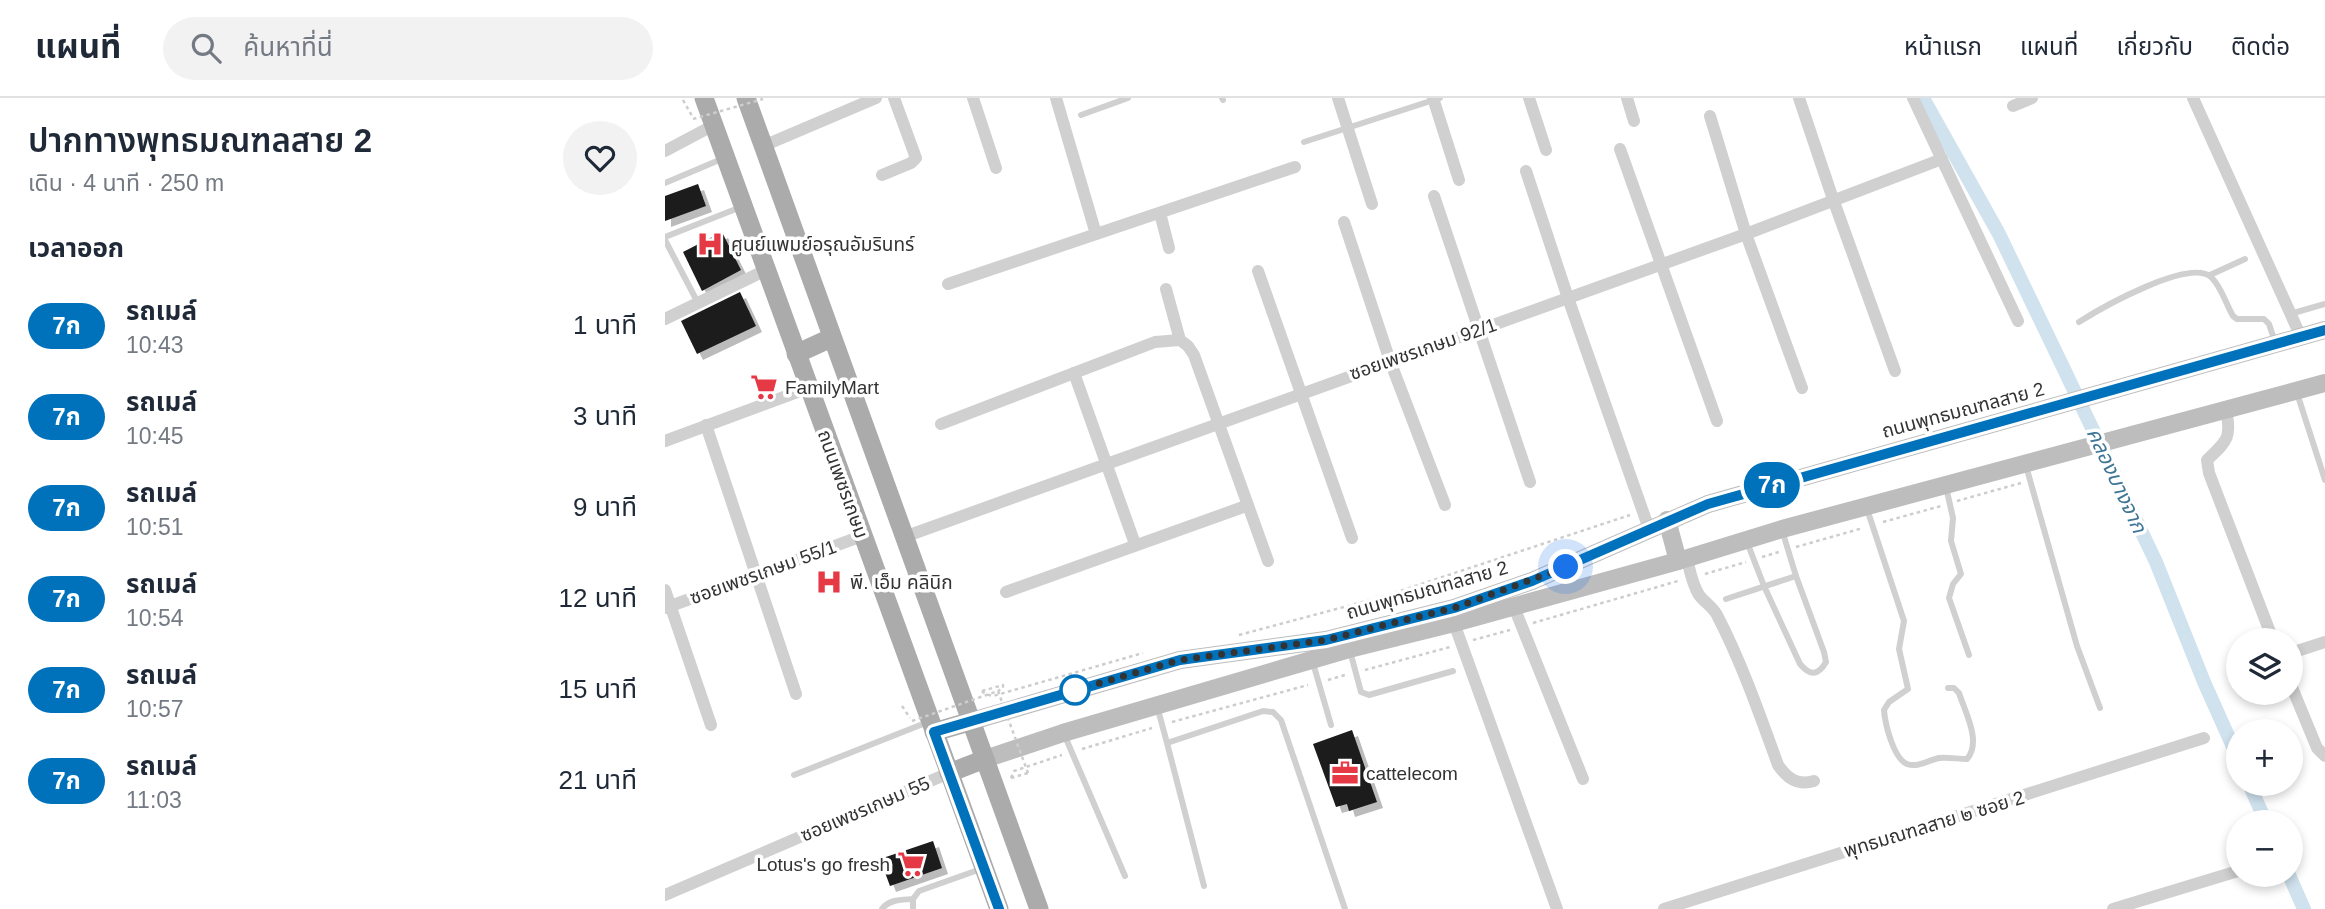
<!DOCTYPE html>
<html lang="th">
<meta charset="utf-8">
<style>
:root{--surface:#fff;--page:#f2f2f3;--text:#1f2937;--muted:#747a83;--line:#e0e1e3}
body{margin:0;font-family:Helvetica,"Noto Sans Thai",sans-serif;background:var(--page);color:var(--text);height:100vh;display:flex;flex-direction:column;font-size:26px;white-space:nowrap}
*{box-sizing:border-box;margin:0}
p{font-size:23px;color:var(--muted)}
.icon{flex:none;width:38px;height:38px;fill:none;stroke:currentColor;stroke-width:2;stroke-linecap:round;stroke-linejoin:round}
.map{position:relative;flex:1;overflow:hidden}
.sheet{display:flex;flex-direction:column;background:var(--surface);width:665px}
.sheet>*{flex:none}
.badge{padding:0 14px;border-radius:23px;font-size:24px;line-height:46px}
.tools{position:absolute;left:1561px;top:530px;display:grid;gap:14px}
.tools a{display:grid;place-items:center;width:77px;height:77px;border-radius:50%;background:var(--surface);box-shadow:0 4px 10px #0003;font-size:35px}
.you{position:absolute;width:35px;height:35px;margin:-18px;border:5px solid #fff;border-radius:50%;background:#1a73e8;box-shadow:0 0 0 10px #1a73e833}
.map>.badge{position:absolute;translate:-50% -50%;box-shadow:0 0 0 4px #fff}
h2{padding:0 28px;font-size:26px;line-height:63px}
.round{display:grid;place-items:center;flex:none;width:74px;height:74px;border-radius:37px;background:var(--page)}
.headline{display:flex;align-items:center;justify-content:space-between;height:119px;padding:0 28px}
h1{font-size:33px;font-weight:600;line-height:52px}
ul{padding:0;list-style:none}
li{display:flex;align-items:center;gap:21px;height:91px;padding:0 28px}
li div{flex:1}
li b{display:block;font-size:26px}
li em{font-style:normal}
li .badge{min-width:77px;font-weight:700;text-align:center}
header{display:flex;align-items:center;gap:42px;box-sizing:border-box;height:98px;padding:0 35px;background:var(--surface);border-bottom:2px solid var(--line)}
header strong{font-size:33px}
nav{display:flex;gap:38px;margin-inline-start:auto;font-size:24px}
.search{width:490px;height:63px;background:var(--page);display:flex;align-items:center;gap:18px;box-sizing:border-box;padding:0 24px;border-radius:38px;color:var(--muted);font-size:26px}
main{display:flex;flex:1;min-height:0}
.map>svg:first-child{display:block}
</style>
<header>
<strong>แผนที่</strong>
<div class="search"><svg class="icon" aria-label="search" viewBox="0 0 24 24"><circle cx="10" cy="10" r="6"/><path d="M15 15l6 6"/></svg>ค้นหาที่นี่</div>
<nav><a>หน้าแรก</a><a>แผนที่</a><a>เกี่ยวกับ</a><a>ติดต่อ</a></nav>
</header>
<main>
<section class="sheet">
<div class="headline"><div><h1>ปากทางพุทธมณฑลสาย 2</h1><p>เดิน · 4 นาที · 250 m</p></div><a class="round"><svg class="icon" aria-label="heart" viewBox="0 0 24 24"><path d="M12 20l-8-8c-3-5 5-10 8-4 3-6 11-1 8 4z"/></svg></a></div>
<h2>เวลาออก</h2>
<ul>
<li><span class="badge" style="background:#0072bc;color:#fff">7ก</span><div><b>รถเมล์</b><p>10:43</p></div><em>1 นาที</em></li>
<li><span class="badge" style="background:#0072bc;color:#fff">7ก</span><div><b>รถเมล์</b><p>10:45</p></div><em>3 นาที</em></li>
<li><span class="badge" style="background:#0072bc;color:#fff">7ก</span><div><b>รถเมล์</b><p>10:51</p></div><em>9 นาที</em></li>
<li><span class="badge" style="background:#0072bc;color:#fff">7ก</span><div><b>รถเมล์</b><p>10:54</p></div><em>12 นาที</em></li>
<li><span class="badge" style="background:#0072bc;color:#fff">7ก</span><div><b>รถเมล์</b><p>10:57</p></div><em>15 นาที</em></li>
<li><span class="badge" style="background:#0072bc;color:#fff">7ก</span><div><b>รถเมล์</b><p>11:03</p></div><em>21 นาที</em></li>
</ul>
</section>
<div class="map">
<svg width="1660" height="811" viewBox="0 0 1660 811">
<defs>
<filter id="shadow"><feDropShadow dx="6" dy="6" stdDeviation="0" flood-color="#0004"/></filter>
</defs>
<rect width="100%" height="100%" fill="#fff"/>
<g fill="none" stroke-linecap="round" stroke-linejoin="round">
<g stroke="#cfe2ee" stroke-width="14">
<polyline points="1258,0 1334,136 1397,267 1491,464 1539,584 1573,660"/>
<polyline points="1584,686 1601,724"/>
<polyline points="1624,777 1639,811"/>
</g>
</g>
<g fill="#1a1a1a" filter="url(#shadow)">
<polygon points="33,86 41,108 0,123 0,98"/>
<polygon points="57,134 76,172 37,193 18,154"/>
<polygon points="75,194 91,228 32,256 16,223"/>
<polygon points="687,632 712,704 684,713 682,706 671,709 648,646"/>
<polygon points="268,743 277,770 225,788 215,761"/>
</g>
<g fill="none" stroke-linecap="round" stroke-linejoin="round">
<g stroke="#cdcdcd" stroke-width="2.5" stroke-dasharray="3.5 3.5" stroke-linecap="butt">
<polyline points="18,2 27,18"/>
<polyline points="1292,403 1356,385"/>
<polyline points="1218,424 1276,408"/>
<polyline points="1131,449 1198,430"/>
<polyline points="1097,459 1114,454"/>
<polyline points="1040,476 1081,464"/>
<polyline points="868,525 1013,483"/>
<polyline points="574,537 720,498 965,417"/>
<polyline points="808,542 845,532"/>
<polyline points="700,572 785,549"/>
<polyline points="663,582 680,577"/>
<polyline points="317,593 320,596 328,598 478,555"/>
<polyline points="317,593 338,587 338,590 333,593"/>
<polyline points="237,608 245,620"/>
<polyline points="507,624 643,587"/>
<polyline points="417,651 487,630"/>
<polyline points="346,680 349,673 397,657"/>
<polyline points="346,680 363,675"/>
</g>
<g stroke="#d0d0d0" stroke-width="6">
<polyline points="557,0 558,2"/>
<polyline points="416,17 463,0"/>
<polyline points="639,44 775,0"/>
<polyline points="0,85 59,60"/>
<polyline points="0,139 76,109"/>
<polyline points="0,142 33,205"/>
<polyline points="1545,177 1580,161"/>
<polyline points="1625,216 1660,206"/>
<path d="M1414,224C1436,210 1524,160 1546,179C1556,188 1561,206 1568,218L1572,221H1599L1604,226L1610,244"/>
<polyline points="1632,295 1660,382"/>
<polyline points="1361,368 1412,548 1435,610"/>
<polyline points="1281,389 1288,420 1286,443 1296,476 1288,486 1284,500 1304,557"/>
<path d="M1202,411L1239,523L1234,551L1243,591L1224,604L1219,612C1220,625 1228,660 1242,666C1253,670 1264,662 1274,660C1283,659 1293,661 1302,661C1317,644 1300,614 1294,595L1289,590H1283"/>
<path d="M1082,444L1099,488L1135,566C1145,578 1153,578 1161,564L1159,554L1131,478L1117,432"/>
<polyline points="1061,501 1131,478"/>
<polyline points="685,553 696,594 704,597 788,573"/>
<polyline points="648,565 666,627"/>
<polyline points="492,608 502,645 598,613 608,614 616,622 680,811"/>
<polyline points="399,636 460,778"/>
<polyline points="502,645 539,788"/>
<polyline points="129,677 263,624"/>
<path d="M217,811C224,801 237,802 248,801"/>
<polyline points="248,811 248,801 254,793 316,771"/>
</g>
<g stroke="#d0d0d0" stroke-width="12">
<polyline points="308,0 331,70"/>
<polyline points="391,0 431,136"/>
<polyline points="673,0 707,106"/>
<polyline points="768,0 794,82"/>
<polyline points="864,0 881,52"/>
<polyline points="962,0 969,23"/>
<polyline points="1134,0 1168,101 1230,273"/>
<polyline points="1248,0 1353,223"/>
<polyline points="1528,0 1636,239"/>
<polyline points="1348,8 1367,0"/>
<polyline points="1045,18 1081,136 1137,290"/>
<polyline points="98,48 211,0"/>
<polyline points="955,51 1052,323"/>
<polyline points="0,53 49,27"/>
<polyline points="861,73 903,200 984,431"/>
<polyline points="217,77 246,65 251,60 229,0"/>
<polyline points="769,98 865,384"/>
<polyline points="495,115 504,150"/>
<polyline points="679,124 725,263 780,407"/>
<polyline points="593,173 687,440"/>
<polyline points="283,186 630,69"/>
<polyline points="501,191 515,242 523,248 529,257 603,463"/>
<polyline points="0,221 101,172"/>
<polyline points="409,275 470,446"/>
<path d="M1561,312C1567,340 1562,343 1542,362L1544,375L1608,542"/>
<polyline points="276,326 490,244 515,242"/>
<polyline points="41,327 131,596"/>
<polyline points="0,343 143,290"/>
<polyline points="239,439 1081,136 1277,61"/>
<path d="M1022,461C1025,473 1027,486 1034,497C1039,504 1047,508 1052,517C1076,563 1095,617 1113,667C1122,680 1132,688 1149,683"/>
<polyline points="0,492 46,627"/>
<polyline points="341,494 581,408"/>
<polyline points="849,509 918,681"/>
<polyline points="0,510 197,438"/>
<polyline points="789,525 892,811"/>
<polyline points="1626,555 1660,544"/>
<polyline points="1626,587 1652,650 1660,658"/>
<polyline points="0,797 284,675"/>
<polyline points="999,811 1539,640"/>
<polyline points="1448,811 1573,773"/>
</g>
<g stroke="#bdbdbd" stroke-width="18">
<polyline points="1002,422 1013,463"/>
<polyline points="307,623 515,562 661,542 789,510 867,483 1043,406 1660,232"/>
<polyline points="320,661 398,635 684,551 789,525 1013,463 1117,431 1660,285"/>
</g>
<g stroke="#ababab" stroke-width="19">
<polyline points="39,0 334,811"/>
<polyline points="81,0 374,811"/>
<polyline points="131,256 166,240"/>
<polyline points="269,634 307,623"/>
<polyline points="284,675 320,661"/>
</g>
<g stroke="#cdcdcd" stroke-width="2.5" stroke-dasharray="3.5 3.5" stroke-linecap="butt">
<polyline points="28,21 98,1"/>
<polyline points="247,623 333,593 363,675"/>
</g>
</g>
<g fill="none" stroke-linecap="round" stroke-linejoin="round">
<defs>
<polyline id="line" points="334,811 269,634 515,562 661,542 789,510 867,483 1043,406 1660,232"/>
</defs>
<use href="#line" stroke="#fff" stroke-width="16"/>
<use href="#line" stroke="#0072bc" stroke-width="10"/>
<polyline stroke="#333" stroke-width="7" stroke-dasharray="0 12.6" points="410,592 404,594 515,562 661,542 716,528 789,510 901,469"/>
</g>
<defs>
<symbol id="hospital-bare" viewBox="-9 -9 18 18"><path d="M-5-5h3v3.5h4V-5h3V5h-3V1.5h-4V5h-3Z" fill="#e63946" stroke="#fff" stroke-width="2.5" paint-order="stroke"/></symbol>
<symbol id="supermarket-bare" viewBox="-9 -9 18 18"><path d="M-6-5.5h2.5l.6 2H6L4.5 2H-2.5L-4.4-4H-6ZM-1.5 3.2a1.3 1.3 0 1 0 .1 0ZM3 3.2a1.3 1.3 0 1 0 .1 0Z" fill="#e63946" stroke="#fff" stroke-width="2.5" paint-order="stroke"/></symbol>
<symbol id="office-bare" viewBox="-9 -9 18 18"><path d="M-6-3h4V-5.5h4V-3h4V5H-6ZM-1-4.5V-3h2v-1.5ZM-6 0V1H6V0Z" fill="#e63946" stroke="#fff" stroke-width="2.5" paint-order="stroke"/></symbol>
</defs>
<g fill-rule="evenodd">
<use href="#hospital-bare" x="26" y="127" width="38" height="38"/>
<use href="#supermarket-bare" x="80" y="270" width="38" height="38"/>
<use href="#hospital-bare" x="145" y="465" width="38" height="38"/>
<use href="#office-bare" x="661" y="656" width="38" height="38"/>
<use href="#supermarket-bare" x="227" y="747" width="38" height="38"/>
</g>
<circle fill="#fff" stroke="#0072bc" stroke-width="3.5" cx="410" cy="592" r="14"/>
<g text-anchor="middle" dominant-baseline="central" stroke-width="7" stroke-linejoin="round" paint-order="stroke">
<g font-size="19" fill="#333" stroke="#fff" text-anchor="start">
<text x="66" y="146">ศูนย์แพมย์อรุณอัมรินทร์</text>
<text x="120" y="289">FamilyMart</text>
<text x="185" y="484">พี. เอ็ม คลินิก</text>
<text x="701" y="675">cattelecom</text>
<text x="225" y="766" text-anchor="end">Lotus's go fresh</text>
</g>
<g font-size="19" fill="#333" stroke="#fff">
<text transform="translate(758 251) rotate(-19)">ซอยเพชรเกษม 92/1</text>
<text transform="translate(1298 312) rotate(-15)">ถนนพุทธมณฑลสาย 2</text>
<text transform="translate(178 386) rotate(70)">ถนนเพชรเกษม</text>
<text transform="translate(98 474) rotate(-20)">ซอยเพชรเกษม 55/1</text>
<text transform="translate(762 492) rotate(-16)">ถนนพุทธมณฑลสาย 2</text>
<text transform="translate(200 711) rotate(-23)">ซอยเพชรเกษม 55</text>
<text transform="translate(1269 726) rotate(-17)">พุทธมณฑลสาย ๒ ซอย 2</text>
</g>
<g font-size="21" font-style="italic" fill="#3f7597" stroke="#fff">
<text transform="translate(1452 382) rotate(65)">คลองบางจาก</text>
</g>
</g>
</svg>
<div class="tools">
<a><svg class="icon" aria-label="layers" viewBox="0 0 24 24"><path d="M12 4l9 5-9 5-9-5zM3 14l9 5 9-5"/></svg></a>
<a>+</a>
<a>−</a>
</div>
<div class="you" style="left:901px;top:469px"></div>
<b class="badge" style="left:1107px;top:387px;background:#0072bc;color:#fff">7ก</b>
</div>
</main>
